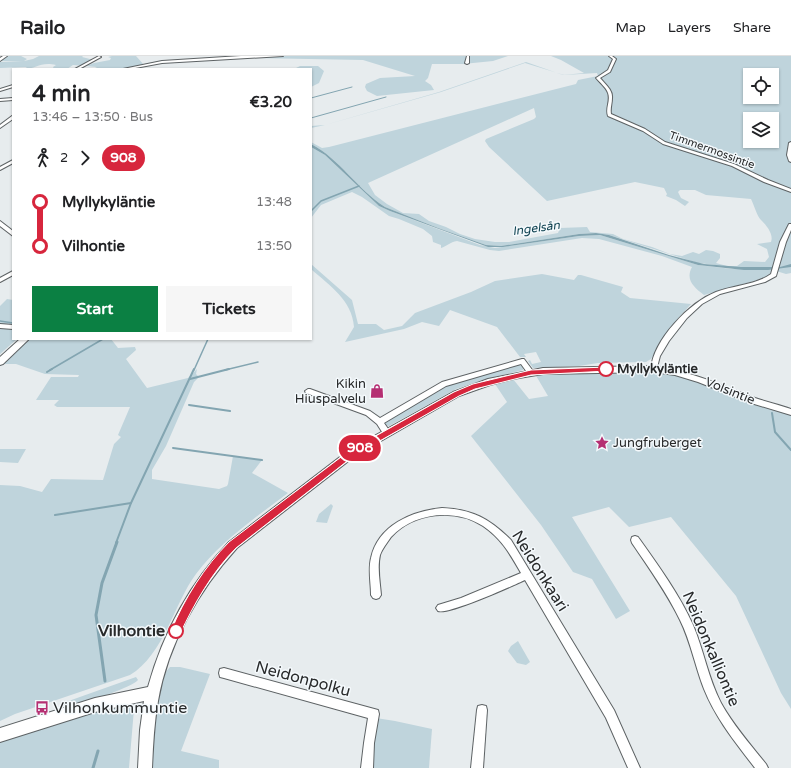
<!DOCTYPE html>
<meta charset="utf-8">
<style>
:root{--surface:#fff;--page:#f6f6f6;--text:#202124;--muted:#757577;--line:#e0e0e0;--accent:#0b8043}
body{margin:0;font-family:"Varela Round",sans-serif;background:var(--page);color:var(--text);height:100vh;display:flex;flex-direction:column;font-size:15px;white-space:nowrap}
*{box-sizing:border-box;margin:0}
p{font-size:13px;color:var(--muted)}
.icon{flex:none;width:22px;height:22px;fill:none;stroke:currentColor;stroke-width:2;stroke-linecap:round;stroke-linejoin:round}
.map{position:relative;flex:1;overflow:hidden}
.details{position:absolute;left:12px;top:12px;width:300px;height:272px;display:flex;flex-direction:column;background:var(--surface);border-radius:0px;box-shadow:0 1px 3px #0004}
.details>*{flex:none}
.badge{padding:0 8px;border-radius:13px;font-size:14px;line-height:26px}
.fabs{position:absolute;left:743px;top:12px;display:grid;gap:8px}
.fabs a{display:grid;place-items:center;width:36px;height:36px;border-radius:0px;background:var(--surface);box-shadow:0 1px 3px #0004;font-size:20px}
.map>.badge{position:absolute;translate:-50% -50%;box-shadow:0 0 0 2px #fff}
.legs{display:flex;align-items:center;gap:6px;height:44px;padding:0 20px;font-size:13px}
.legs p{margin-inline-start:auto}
.overview{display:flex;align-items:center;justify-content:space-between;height:68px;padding:0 20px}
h1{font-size:22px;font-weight:700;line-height:30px}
.primary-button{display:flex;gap:8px;margin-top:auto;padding:8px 20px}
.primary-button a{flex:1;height:46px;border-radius:0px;background:var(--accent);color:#fff;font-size:16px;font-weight:700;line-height:46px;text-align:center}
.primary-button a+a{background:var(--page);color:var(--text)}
ul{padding:0 20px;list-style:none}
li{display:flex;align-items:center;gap:14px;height:44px;font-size:15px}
li i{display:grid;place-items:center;width:6px;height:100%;margin:0 5px;background:currentColor}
li i::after{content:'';width:10px;height:10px;margin:-5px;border:3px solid;border-radius:50%;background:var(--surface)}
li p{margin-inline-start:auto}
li:first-child i{background:linear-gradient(#0000 50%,currentColor 0)}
li:last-child i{background:linear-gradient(currentColor 50%,#0000 0)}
header{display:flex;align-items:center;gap:24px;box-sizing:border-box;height:56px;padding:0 20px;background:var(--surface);border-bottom:1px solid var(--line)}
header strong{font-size:19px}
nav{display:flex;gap:22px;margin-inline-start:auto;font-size:14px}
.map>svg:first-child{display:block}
</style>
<header>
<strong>Railo</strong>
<nav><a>Map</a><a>Layers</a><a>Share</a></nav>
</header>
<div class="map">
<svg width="791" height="712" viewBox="0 0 791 712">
<rect width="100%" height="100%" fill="#e7ecee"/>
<g fill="#bfd4dc" fill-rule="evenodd">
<path d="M8,0H21L27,3L24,5L33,3L39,0H83L82,1L94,4L85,10L73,9L67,13H54L53,11L56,9C41,5 36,13 24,13L27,11L0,12V6L23,5H0Z"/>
<polygon points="112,0 136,0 144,9 123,13 93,13 97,11 86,10 94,7 110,4 111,2 108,1"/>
<polygon points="255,0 508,0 493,5 463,8 432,8 428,22 425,25 431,29 434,34 377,40 367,35 365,31 366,28 380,22 415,20 363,4 249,2"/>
<path d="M551,0H791V217L786,218L773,214L767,221L761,223L704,239C694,231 685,224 692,211L662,200L599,183L582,182L499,195L490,194L457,185C450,186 447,190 441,192V189L433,186L432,180L423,173L399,163L389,160L362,141L352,136L321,149L311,162V91L325,99L379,150L390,155L480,189L495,192L579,180L600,179L698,209L732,213H774L775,211H732L698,207L609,179L596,177L579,178L501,190L486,189L438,172L385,151C357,133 340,103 311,88V86L322,92L329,91L576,28L578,24L598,20L597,17L564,19L525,7L441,36L325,69L311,72V70L325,69L439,36L526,6L563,19L584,17L561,4ZM750,19H772V41H750ZM534,52L536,61L534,63L486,83L485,85L489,91L547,145L635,126L664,132L667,138L666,140L676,144L685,150L689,146L681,142L678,136L680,134H695L706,139L751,143C754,149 757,160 761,164C766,169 774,178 771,186L757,188L767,193L769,201L765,206L744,205L737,210H727L716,207L720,202V198L713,195L706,194L699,198L693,196L682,200L670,198L652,191L623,183L613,178L590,176L587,171L560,172L558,177L509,186H495L475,183L460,178L446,171L429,165L419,158L403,157L387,148L375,139L368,127ZM750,63H772V85H750Z"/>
<polygon points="300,10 318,10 324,15 319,27 311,31 311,13 294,13"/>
<path d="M311,208L352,244L358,268H376L384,274L402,270L415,257L471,236L495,225L542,218L574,224L578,219H581L623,231L621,236L630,242L691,248L672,269L651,303L646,306L598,307L579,310L533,312L528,305L530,304L532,308L541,306L536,296L524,298L526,301H520L497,271L450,254L439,270L422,266L404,273L345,286L354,271C352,244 330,230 311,213Z"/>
<polygon points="7,243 13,244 13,283 17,283 0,298 0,250"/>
<path d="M30,283H111L118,292L135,291L136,294L126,303L147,332L188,322L197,313L196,318L199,321L194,326L166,390L152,414V423L219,433L227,430L228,428L233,400L262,404L252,417L288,437C255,462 221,485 196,518C174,547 164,599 130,619L15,658L0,665V429L20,430L42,436L51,423L103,424L114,388L121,381L118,379L130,351H57L54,349L59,344H36L51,321H78L79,319L45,318L16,308H1Z"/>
<polygon points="518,309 523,310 523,314 486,323 456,333 389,370 384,369 384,365 445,329"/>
<polygon points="634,315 654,315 673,318 711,330 753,348 791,359 791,653 781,637 736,540 671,461 629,471 609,451 572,461 630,555 616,563 592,523 573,516 541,469 471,380 507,346 495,328 513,323 529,343 548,340 535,318 618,318"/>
<polygon points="0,393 26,393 18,407 0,406"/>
<polygon points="331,448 333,450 327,467 316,466 319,458"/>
<polygon points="518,585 530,606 526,609 517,607 508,595 511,590"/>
<path d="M170,611H180L210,618L181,695L219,704V712H151C152,689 153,627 170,611Z"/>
<path d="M136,621L138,624C132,631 88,646 77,649C71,651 64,651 58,652L63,647Z"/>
<polygon points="126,651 134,653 129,712 0,712 0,685 7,681 98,655"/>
<polygon points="376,662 395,665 432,673 429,712 371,712"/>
</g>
<path fill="#83a5b1" d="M311,88C340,103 357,133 385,151L438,172L486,189L501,190L579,178L596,177L609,179L669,199L704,208L741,211H780L791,208V211L768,214H744L698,209L600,179L579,180L503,191H488L390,155L379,150L325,99L311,91Z"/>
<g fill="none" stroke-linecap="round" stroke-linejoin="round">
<g stroke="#83a5b1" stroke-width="1">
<polyline points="311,42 352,31"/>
<polyline points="311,62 386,41"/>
</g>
<g stroke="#83a5b1" stroke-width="1.5">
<polyline points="311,155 321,145 359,130"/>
<polyline points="0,265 13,267"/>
<polyline points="50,314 103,283"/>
<polyline points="194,314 208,283"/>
<polyline points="225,314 258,306"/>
</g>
<g stroke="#83a5b1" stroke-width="2">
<polyline points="47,316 52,313"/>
<polyline points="190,323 229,313"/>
<polyline points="189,349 230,355"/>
<polyline points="772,357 775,376 791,394"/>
<polyline points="173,392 262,404"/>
<polyline points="55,459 131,447"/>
<polyline points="116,487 131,447 194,313"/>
</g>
<g stroke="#83a5b1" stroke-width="3">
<polyline points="105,625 96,559 102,527 117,486"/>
<polyline points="93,712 98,695"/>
</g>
<defs>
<g id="minor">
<polygon points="99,0 101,1 79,13 75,13"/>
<polygon points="241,0 283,0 162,7 130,13 123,13 162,5"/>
<polygon points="467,0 469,0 469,7 467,8 465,7"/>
<path d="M609,0H612L616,3L610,16L600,22C605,28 613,34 612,42C612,48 610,52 611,58L645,73L665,86L734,108L768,124L791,133V136L764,126L732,110L663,88L643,75L608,60C605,52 611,45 608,37C606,31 600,27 596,22L608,14L613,3Z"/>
<polygon points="13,29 13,31 0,35 0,33"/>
<polygon points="13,42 13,44 0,45 0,43"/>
<polygon points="12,60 13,60 13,63 0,72 0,69"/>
<polygon points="791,86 791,106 789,105 787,99 789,87"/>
<polygon points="13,104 13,107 0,114 0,111"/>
<path d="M789,168H791V174L786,186L776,220L765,226L720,238L702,248L687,262L669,285L660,300L656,315H652L651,313C653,284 690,246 716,236C734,229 756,229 771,218L780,186Z"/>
<polygon points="13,215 13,219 0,226 0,222"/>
<polygon points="0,268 13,269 13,273 0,272"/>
<polygon points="522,303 524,303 533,315 534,317 533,319 529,319 521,308 446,330 384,367 391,377 390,379 384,379 377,368 366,359 306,337 305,335 308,333 310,333 370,355 380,362 442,326"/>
<path d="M442,452C472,453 490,463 511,484L614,654L640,712H628L606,662L525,524C512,530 448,559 438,555L436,552L438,549L461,542L521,517C510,498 502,483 483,470C455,452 414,456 391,481C387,487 382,493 380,499C377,512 380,526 381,539L379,542L376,543L373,542L371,539C371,527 368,514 371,502C378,469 412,455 442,452Z"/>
<path d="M635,480L638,481C658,509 679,538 693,569C704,595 708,622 721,647C733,669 750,688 766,708L768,712H755C736,687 716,663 704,633C695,610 691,586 680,564C667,537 649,512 632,487L631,484L632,481Z"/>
<polygon points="224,612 378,654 379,658 374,687 373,712 361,712 364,687 368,662 224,622 220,621 219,617 220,613"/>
<polygon points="482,649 486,650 487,654 483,712 471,712 477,654 478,650"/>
</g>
<g id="tertiary">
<polygon points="3,0 7,0 0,5 0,2"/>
<polygon points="0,165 13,175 13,180 0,170"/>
<polygon points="20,283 29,283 3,308 0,309 0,301"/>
<path d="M654,310C691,315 720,329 755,342C767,346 779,349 791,353V359L751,347L698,326L675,319L654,316L543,318L513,323L490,329L459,340L355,400L237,492C198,535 168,588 158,645C154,667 153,690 152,712H138L140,674L144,645L95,656L0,686V672L95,642L148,631C163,577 190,527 229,486L349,394L453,336L488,323L543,312Z"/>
</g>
</defs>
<use href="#minor" stroke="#5d6264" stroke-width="2"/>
<use href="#tertiary" stroke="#5d6264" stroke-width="2"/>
<use href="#minor" fill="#fff" fill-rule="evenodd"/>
<use href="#tertiary" fill="#fff" fill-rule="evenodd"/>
</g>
<path fill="#d7263d" stroke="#fff" d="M606,311H608V315L531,319L475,333L459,340L355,399L236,492C212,516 194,548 180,578L176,580L172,578L171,575C184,543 205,510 229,486L349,395L454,336L473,328L531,314Z"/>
<defs>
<symbol id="shop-bare" viewBox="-9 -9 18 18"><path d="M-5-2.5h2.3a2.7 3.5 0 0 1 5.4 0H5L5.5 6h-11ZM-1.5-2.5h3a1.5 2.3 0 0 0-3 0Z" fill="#b52f72" stroke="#f4f9fc" stroke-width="2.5" paint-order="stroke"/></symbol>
<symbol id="sight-bare" viewBox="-9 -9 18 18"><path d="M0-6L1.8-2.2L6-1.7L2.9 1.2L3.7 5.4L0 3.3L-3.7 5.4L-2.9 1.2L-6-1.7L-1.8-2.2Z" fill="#b52f72" stroke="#f4f9fc" stroke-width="2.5" paint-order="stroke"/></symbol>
<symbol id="bus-bare" viewBox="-9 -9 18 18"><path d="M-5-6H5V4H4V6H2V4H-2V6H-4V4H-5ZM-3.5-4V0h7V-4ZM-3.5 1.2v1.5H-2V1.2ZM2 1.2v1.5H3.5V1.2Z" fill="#b52f72" stroke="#f4f9fc" stroke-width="2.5" paint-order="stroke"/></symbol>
</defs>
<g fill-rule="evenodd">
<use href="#shop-bare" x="367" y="325" width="20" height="20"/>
<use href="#sight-bare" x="592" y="377" width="20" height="20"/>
<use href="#bus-bare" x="32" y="642" width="20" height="20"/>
</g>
<g fill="#fff" stroke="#d7263d" stroke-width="2">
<circle cx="606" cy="313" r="7"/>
<circle cx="176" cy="575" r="7"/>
</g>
<g text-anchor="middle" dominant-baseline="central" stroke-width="3" stroke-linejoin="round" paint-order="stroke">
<g font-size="11" fill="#282a2b" stroke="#f4f9fc">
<text transform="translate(712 94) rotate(20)">Timmermossintie</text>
</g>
<g font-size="12" font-style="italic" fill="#0d404f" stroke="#f4f9fc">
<text transform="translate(536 172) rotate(-8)">Ingelsån</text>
</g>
<g font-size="13" font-weight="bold" fill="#282a2b" stroke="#f4f9fc" text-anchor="start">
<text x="617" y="313">Myllykyläntie</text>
</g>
<g font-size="13" fill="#282a2b" stroke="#f4f9fc" text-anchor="end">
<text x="366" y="328">Kikin<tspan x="366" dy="15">Hiuspalvelu</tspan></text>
<text x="613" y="387" text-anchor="start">Jungfruberget</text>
</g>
<g font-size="13" fill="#282a2b" stroke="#f4f9fc">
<text transform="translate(730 335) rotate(22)">Volsintie</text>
</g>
<g font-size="16" fill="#282a2b" stroke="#f4f9fc">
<text transform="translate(540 515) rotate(58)">Neidonkaari</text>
<text transform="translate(711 593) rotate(67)">Neidonkalliontie</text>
<text transform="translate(303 623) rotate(15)">Neidonpolku</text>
</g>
<g font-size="16" font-weight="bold" fill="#282a2b" stroke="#f4f9fc" text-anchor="end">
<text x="165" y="575">Vilhontie</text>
</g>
<g font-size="16" fill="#282a2b" stroke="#f4f9fc" text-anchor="start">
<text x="53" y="652">Vilhonkummuntie</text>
</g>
</g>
</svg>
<div class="fabs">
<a><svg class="icon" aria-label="locate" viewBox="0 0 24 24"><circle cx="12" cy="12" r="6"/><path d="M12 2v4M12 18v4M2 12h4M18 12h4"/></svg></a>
<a><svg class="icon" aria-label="layers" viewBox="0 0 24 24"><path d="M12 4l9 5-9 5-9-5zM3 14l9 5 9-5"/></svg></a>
</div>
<b class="badge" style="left:360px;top:392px;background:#d7263d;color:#fff">908</b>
<section class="details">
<div class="overview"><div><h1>4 min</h1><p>13:46 – 13:50 · Bus</p></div><b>€3.20</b></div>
<div class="legs"><svg class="icon" aria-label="walk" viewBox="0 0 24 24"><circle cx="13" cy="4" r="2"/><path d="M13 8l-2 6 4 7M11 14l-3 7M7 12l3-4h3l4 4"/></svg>2<svg class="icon" aria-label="forward" viewBox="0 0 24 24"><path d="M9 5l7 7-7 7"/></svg><b class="badge" style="background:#d7263d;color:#fff">908</b></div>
<ul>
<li><i style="color:#d7263d"></i><b>Myllykyläntie</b><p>13:48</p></li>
<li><i style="color:#d7263d"></i><b>Vilhontie</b><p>13:50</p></li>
</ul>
<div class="primary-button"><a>Start</a><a>Tickets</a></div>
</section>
</div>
